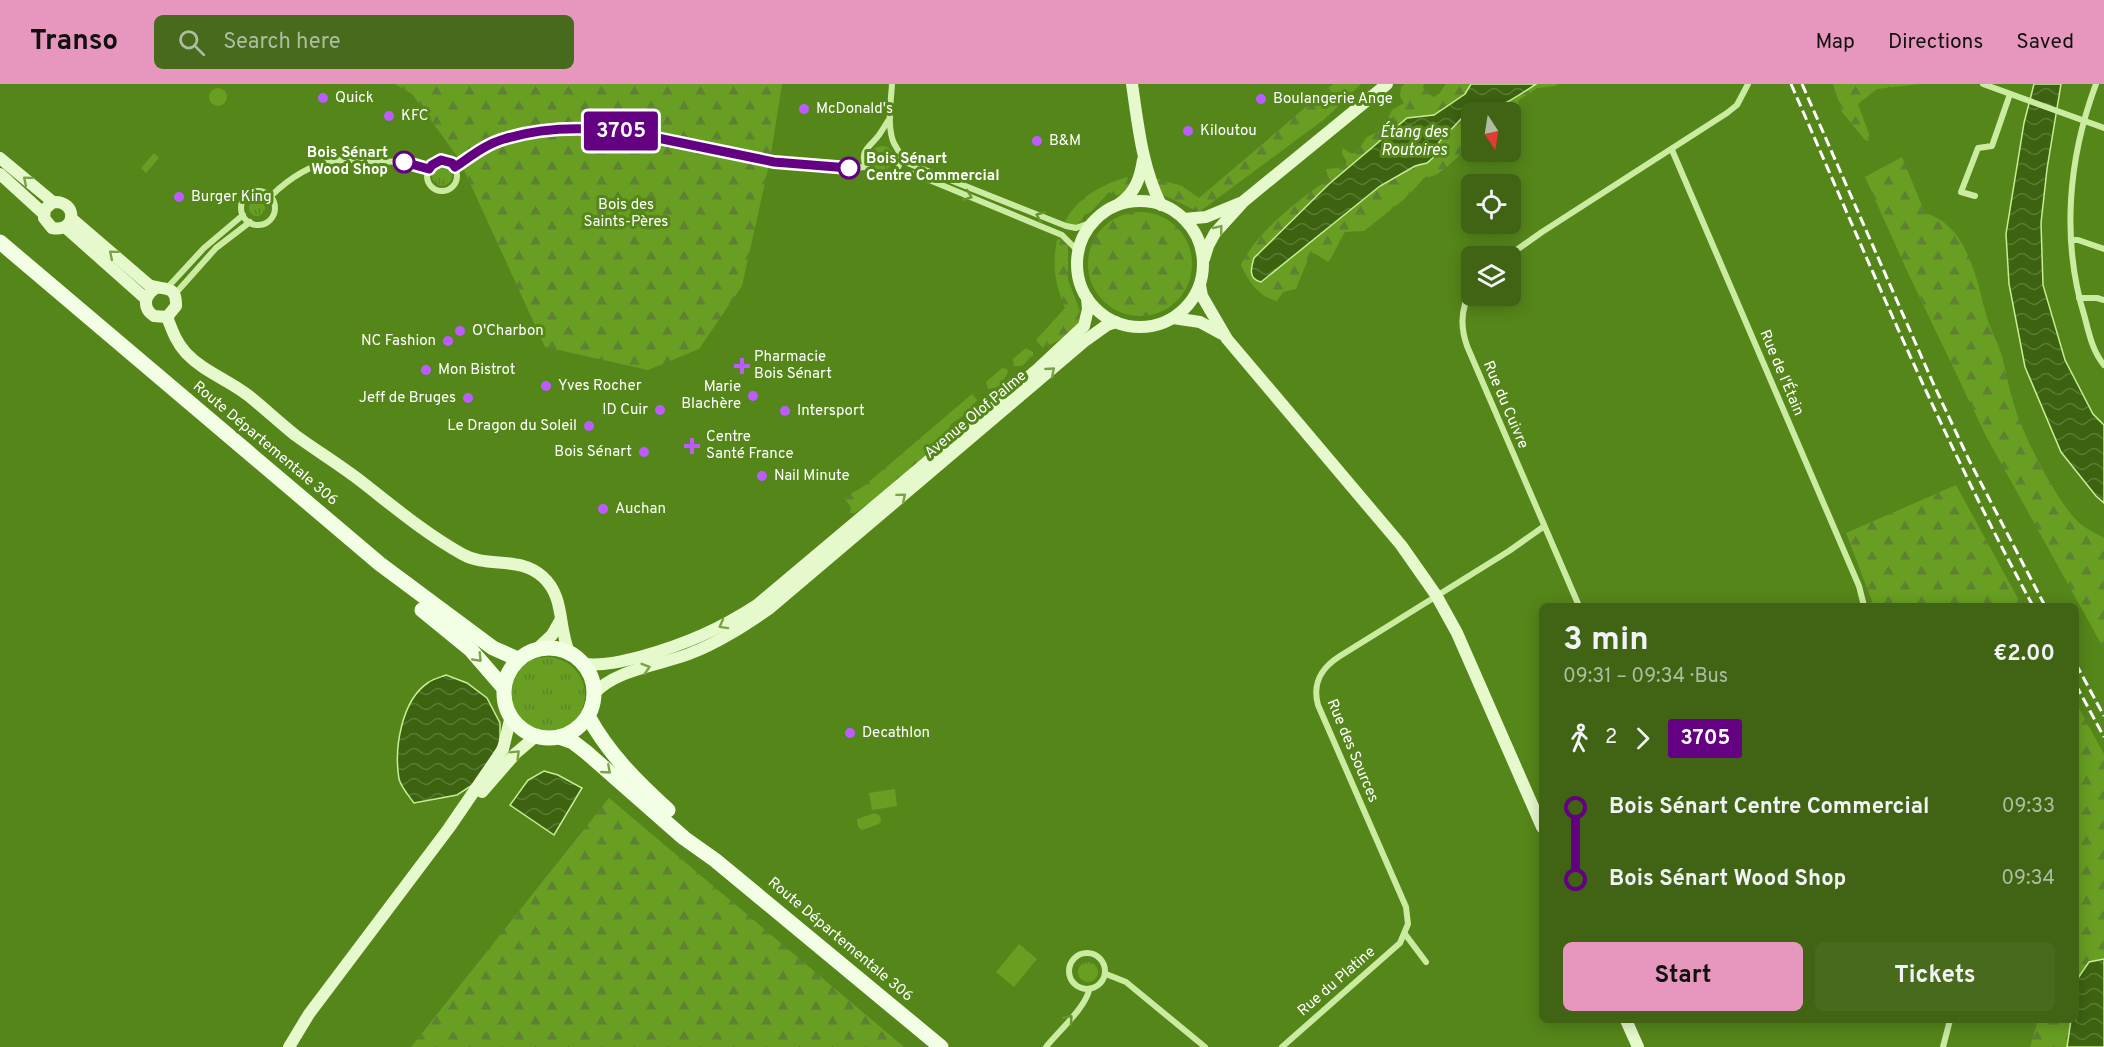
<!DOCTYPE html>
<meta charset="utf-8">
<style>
:root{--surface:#406414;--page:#476a1d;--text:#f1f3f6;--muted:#aebda0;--accent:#e797bd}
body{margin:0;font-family:Overpass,sans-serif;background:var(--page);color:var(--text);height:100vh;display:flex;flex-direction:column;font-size:22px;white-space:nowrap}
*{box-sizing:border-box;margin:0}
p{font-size:20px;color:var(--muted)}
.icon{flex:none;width:33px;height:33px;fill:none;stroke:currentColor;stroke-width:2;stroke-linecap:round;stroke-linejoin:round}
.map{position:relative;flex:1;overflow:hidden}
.sheet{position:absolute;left:1539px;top:519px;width:540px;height:420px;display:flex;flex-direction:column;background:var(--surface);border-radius:9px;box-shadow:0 3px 15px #0003}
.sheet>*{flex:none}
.badge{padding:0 12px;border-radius:4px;font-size:21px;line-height:39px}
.needle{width:39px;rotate:168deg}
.tools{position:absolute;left:1461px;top:18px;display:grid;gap:12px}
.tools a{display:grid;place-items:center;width:60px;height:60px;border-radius:9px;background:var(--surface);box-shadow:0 3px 15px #0003;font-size:30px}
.map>.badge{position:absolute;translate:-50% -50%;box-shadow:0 0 0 3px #fff}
.legs{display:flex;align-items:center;gap:9px;height:66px;padding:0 24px;font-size:20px}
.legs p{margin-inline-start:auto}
.overview{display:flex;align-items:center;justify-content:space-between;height:102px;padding:0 24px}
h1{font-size:33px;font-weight:700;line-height:45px}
.cta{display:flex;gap:12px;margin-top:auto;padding:12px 24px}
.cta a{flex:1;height:69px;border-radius:9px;background:var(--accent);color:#111;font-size:24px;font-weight:700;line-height:69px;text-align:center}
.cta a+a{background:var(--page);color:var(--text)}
ul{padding:0 24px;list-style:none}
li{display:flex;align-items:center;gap:21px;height:72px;font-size:22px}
li i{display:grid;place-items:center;width:9px;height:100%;margin:0 8px;background:currentColor}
li i::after{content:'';width:15px;height:15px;margin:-8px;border:4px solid;border-radius:50%;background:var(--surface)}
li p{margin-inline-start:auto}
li:first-child i{background:linear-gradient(#0000 50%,currentColor 0)}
li:last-child i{background:linear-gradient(currentColor 50%,#0000 0)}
header{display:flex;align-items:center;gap:36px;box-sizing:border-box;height:84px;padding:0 30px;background:var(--accent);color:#111}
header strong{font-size:28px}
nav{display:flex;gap:33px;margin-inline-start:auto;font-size:21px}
.search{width:420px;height:54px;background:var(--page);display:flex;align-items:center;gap:15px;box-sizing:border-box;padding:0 21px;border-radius:9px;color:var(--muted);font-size:22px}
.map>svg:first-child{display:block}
</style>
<header>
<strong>Transo</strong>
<div class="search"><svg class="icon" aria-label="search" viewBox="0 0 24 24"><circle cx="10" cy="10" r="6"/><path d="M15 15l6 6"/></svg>Search here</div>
<nav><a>Map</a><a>Directions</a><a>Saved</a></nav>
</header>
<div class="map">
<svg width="2104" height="963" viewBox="0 0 2104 963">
<defs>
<pattern id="grass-tufts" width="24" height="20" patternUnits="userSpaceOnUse" patternTransform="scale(1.5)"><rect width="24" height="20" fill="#689f22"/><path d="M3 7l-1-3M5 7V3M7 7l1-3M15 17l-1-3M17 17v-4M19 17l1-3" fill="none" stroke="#5e8231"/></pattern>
<pattern id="forest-firs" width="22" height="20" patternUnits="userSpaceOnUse" patternTransform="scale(1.5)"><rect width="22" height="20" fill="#689f22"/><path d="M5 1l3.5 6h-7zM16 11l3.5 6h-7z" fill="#5e8231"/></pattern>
<pattern id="water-waves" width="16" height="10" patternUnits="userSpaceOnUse" patternTransform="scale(1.5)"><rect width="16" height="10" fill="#3d6311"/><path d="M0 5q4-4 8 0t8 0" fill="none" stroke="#5a7a35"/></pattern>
</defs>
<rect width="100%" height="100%" fill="#55861a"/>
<g fill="url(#grass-tufts)">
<circle cx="882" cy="74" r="12"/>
<circle cx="442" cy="92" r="10"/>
<circle cx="257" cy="124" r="8"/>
<circle cx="547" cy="611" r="38"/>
<circle cx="1088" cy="888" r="10"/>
</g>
<g fill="url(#forest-firs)">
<polygon points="395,0 782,0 770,76 742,202 699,265 648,286 545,263 459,75 412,10"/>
<polygon points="1333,0 1361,0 1326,34 1199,128 1157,108 1155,94 1182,102 1199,114"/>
<path d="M1405,0H1424L1423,4L1433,13L1439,10L1446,0H1471L1465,10L1434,31L1406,34L1329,100L1254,174L1415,82L1427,79L1436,71L1439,58L1462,34L1471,32V50L1467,52L1459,72L1447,83L1436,91L1424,94L1408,112L1364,147L1345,148C1338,158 1335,170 1328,178L1314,169L1310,170L1296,205L1283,208L1277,217C1259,213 1248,197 1241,181C1253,153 1297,116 1322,100L1328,93L1326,85L1339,84L1347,78L1342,70L1343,64L1350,69H1356L1367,53L1383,45L1392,26L1404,19L1400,12L1401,3Z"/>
<polygon points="1536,0 1558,0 1555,2 1537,4 1519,16 1518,24 1511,34 1510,28 1484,28 1509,17"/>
<polygon points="1833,0 1920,0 1877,5 1858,20 1870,53 1870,55 1868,57 1865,56 1842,28"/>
<path d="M1902,73L1925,129C1968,141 1977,197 1987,234C1991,247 1998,259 2002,272C2006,288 2009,305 2014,321C2024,353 2054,412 2077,437C2084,444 2096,449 2104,454V565L1987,354L1908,189L1865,93Z"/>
<path d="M1127,93L1132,98C1127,106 1124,110 1115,112L1109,108L1091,128L1084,131L1079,143L1064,140C1076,114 1101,101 1127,93Z"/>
<circle cx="1140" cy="180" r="52"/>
<path d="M1061,155L1066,157L1068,163V196L1082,232C1077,247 1058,258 1043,264L1036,256L1065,224C1055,200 1052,181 1057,156Z"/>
<polygon points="1026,264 1033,268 1033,272 1022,282 1014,282 1013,275"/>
<polygon points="1002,284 1007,285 1008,288 999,303 988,305 986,298"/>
<polygon points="972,310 977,316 969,327 950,341 947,352 909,390 855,429 850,429 851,423 844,414 864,402"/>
<polygon points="1956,401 2022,522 1874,522 1846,449"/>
<polygon points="2076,619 2104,670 2104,875 2089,878 2076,897"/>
<polygon points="609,714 904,963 411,963"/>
<polygon points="2038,936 2071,936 2067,963 2030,963"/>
</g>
<g fill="#689f22">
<circle cx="218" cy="13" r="9"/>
<polygon points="154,69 159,74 146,89 141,84"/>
<polygon points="895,705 897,722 872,726 869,709"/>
<polygon points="875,729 880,732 881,736 879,740 862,746 858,743 857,735"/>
<polygon points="1019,860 1037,875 1014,903 996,888"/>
</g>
<g fill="url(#water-waves)" stroke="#c8ee93" stroke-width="1.5">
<path d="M1471,0H1536C1516,13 1496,28 1472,28L1471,32L1462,34L1439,58L1436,71L1427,79L1415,82L1380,102L1261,198C1248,195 1251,184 1254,174L1329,100L1407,34L1434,31L1465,10Z"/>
<polygon points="2034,0 2061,0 2047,85 2041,139 2043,201 2065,276 2093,330 2104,341 2104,419 2096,412 2061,368 2025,283 2009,200 2006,150 2024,39"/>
<path d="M446,591L467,599L487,614L500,639V658L491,677L474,700L457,711L414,719C409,712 401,703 399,695C394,665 401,616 429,598C433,595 441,593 446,591Z"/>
<polygon points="544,687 558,691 582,704 554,751 510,721 528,696"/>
<polygon points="2104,875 2104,963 2067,963 2071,936 2076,936 2076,897 2089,878"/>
</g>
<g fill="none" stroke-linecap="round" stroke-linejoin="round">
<g stroke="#cbeca0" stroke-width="6">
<polyline points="1983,0 2104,44"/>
<path d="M2096,0C2068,75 2061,157 2085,234C2089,250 2093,268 2104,281"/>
<path d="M890,34C886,40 883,45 879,51C870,63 859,66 866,83C877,95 900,95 900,74C900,66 895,63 893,57C887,39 891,18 892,0"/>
<polyline points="1672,66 1859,502 1864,522"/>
<polyline points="900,73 905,78 1066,142 1076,144 1095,137"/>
<circle cx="442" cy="92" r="15"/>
<path d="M455,83C470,73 486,60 503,55C546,42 594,43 638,50L786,80L851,84L866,83"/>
<polyline points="893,88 915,90 1062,151 1079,168"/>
<circle cx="258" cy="124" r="17"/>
<polyline points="1975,112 1961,108 1978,64 1992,62 2010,10"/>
<path d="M270,113C289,94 311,80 337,76L405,78L429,85"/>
<polyline points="2071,156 2078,156 2104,165"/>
<polyline points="1508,172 1542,148 1727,29 1737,21 1748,0"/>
<polyline points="167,204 204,164 243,131"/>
<path d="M1472,206C1460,224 1460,242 1467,262L1579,522"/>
<polyline points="175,210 216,164 250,138"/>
<polyline points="2079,214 2097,214 2104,216"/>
<polyline points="1405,850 1426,878"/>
<circle cx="1087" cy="887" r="18"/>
<polyline points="1106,890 1126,898 1205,963"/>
<path d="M1046,963C1057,949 1086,923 1089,906"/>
<path d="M1282,963L1400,859L1408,840L1406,823L1318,621C1312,599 1321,584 1340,572L1509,467L1543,443"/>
<polyline points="1943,963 1950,936"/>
</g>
<g stroke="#e5f9cc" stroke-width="12">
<path d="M1132,0C1138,41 1142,83 1161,121"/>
<path d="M0,74L53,118C78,116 77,149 52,144L44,134L45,125L53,118"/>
<polyline points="0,90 44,130"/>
<circle cx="1140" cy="180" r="63"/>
<path d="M1119,120C1135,109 1140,95 1143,76"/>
<path d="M71,134L149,201C162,207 177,199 176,222L167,233L154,232C142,224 144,211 156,204"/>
<polyline points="1184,135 1206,133 1240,119"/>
<polyline points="65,143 146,215"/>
<polyline points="1204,175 1208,162 1215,149 1244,117 1387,0"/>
<polyline points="1200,201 1202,212 1227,255 1401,461 1436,511 1457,549 1542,743"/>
<path d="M167,233C172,246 176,258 186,269C204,288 229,296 249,312C265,325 279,338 295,351C317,367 340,381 362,398C394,423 426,450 462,470C488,485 519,471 543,493C565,513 558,543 569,568"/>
<polyline points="1173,234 1200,238 1222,250"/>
<polyline points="537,565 552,551 561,535"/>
<path d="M584,580C605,582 624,577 643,572C686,560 720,545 757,521L1039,284L1084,242L1088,225L1087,214"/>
<path d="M594,610C614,586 660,581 689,570C718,559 744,542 770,524L1086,256L1107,241L1116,238"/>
<polyline points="482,708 516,669 535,653"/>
<polyline points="1626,936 1638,963"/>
<polyline points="289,963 309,930 449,744 503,665 510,636"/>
</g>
<g stroke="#f2ffe5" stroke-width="15">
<polyline points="0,158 380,480 493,564 518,575"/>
<polyline points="422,526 471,566 503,603"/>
<circle cx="549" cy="609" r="45"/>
<path d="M588,632C608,669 637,698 668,726"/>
<polyline points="559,653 573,658 586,668 684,754 715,776 941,963"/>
</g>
<g stroke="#fff" stroke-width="3" stroke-dasharray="10 4.5" stroke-linecap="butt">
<path d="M1791,0C1868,176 1941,353 2033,522"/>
<polyline points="1802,0 1933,299 1969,376 2045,522"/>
<polyline points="2076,580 2104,632"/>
<polyline points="2076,601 2104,653"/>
</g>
</g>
<defs><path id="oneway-chevron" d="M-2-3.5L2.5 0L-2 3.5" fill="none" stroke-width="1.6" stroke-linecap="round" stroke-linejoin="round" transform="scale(1.5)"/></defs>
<g stroke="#79a346">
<use href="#oneway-chevron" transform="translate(27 96) rotate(-140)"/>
<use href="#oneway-chevron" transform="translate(1219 145) rotate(-51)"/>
<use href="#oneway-chevron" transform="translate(113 170) rotate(-140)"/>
<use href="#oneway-chevron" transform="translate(1051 287) rotate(-41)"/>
<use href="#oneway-chevron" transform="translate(902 413) rotate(-40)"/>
<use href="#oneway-chevron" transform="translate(723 541) rotate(151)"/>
<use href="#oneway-chevron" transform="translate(646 584) rotate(-17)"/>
<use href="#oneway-chevron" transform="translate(516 670) rotate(-45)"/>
</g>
<g stroke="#67952e">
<use href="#oneway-chevron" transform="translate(968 112) rotate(22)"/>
<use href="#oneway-chevron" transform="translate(1040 132) rotate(-157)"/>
<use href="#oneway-chevron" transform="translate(1069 935) rotate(-49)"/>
</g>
<g stroke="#7ca44d">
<use href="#oneway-chevron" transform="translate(478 574) rotate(46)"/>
<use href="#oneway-chevron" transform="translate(607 686) rotate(41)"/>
</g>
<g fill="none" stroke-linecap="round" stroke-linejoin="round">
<defs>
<path id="line-1" d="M404,78L429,85L432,81L441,76L452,79L455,83C470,73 486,60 504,55C546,42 595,43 638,50L774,78L849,84"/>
</defs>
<use href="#line-1" stroke="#fff" stroke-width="14"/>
<use href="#line-1" stroke="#640082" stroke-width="9"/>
</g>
<g fill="#bd5cfe" stroke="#55861a" stroke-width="2">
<circle cx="323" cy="14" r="6"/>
<circle cx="1261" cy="15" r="6"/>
<circle cx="804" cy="25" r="6"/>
<circle cx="389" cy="32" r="6"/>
<circle cx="1188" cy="47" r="6"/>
<circle cx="1037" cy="57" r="6"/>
<circle cx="179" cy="113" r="6"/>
<circle cx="460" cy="247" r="6"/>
<circle cx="448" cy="257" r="6"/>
<path d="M739 273h6v6h6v6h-6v6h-6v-6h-6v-6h6z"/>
<circle cx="426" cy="286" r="6"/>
<circle cx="546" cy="302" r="6"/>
<circle cx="753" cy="312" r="6"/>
<circle cx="468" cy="314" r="6"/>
<circle cx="660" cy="326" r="6"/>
<circle cx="785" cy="327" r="6"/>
<circle cx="589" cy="342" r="6"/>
<path d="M689 353h6v6h6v6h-6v6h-6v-6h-6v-6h6z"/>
<circle cx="644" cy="368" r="6"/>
<circle cx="762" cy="392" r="6"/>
<circle cx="603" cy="425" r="6"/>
<circle cx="850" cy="649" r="6"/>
</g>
<g fill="#fff" stroke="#640082" stroke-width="3">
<circle cx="404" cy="78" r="10"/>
<circle cx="849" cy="84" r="10"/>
</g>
<g text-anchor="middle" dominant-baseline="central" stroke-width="6" stroke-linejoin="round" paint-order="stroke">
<g font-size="15" fill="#fff" stroke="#55861a" text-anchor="start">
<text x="335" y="14">Quick</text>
<text x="1273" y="15">Boulangerie Ange</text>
<text x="816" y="25">McDonald's</text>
<text x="401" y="32">KFC</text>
<text x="1200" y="47">Kiloutou</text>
<text x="1049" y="57">B&amp;M</text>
<text x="191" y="113">Burger King</text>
<text x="472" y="247">O'Charbon</text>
<text x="436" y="257" text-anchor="end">NC Fashion</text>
<text x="754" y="273">Pharmacie<tspan x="754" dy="17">Bois Sénart</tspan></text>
<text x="438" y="286">Mon Bistrot</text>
<text x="558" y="302">Yves Rocher</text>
<text x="741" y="303" text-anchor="end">Marie<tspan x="741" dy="17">Blachère</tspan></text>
<text x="456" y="314" text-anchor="end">Jeff de Bruges</text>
<text x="648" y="326" text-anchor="end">ID Cuir</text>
<text x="797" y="327">Intersport</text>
<text x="577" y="342" text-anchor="end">Le Dragon du Soleil</text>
<text x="706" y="353">Centre<tspan x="706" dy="17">Santé France</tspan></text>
<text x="632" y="368" text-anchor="end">Bois Sénart</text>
<text x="774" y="392">Nail Minute</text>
<text x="615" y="425">Auchan</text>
<text x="862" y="649">Decathlon</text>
</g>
<g font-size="15" font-weight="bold" fill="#fff" stroke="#55861a" text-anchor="end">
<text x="388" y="69">Bois Sénart<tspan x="388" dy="17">Wood Shop</tspan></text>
<text x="866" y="75" text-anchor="start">Bois Sénart<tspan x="866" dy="17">Centre Commercial</tspan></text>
</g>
<g font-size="15" fill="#fff" stroke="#55861a">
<text x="626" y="121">Bois des<tspan x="626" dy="17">Saints-Pères</tspan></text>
</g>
<g font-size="15" fill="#fff" stroke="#55861a">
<text transform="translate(1781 289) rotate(67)">Rue de l'Étain</text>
<text transform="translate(1505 321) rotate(67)">Rue du Cuivre</text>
<text transform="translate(976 331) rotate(-40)">Avenue Olof Palme</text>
<text transform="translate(265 360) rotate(40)">Route Départementale 306</text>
<text transform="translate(1352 667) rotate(67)">Rue des Sources</text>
<text transform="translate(840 856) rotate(40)">Route Départementale 306</text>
<text transform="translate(1337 898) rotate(-41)">Rue du Platine</text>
</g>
<g font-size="16" font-style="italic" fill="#fff" stroke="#55861a">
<text x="1414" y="49">Étang des<tspan x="1414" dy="18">Routoires</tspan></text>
</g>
</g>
</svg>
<div class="tools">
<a><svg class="needle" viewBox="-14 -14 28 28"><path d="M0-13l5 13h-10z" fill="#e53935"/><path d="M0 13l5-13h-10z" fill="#aebda0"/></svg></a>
<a><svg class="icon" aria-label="locate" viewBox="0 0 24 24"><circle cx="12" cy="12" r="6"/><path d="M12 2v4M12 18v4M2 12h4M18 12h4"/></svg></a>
<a><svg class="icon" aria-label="layers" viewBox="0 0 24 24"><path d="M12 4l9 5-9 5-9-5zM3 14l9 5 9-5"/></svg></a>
</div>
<b class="badge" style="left:621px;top:47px;background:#640082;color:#fff">3705</b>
<section class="sheet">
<div class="overview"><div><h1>3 min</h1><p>09:31 – 09:34 · Bus</p></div><b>€2.00</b></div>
<div class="legs"><svg class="icon" aria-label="walk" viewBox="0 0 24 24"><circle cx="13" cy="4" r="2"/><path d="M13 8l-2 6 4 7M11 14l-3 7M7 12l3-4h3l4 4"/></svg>2<svg class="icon" aria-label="forward" viewBox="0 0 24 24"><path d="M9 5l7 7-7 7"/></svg><b class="badge" style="background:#640082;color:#fff">3705</b></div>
<ul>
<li><i style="color:#640082"></i><b>Bois Sénart Centre Commercial</b><p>09:33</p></li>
<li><i style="color:#640082"></i><b>Bois Sénart Wood Shop</b><p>09:34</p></li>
</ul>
<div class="cta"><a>Start</a><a>Tickets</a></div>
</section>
</div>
